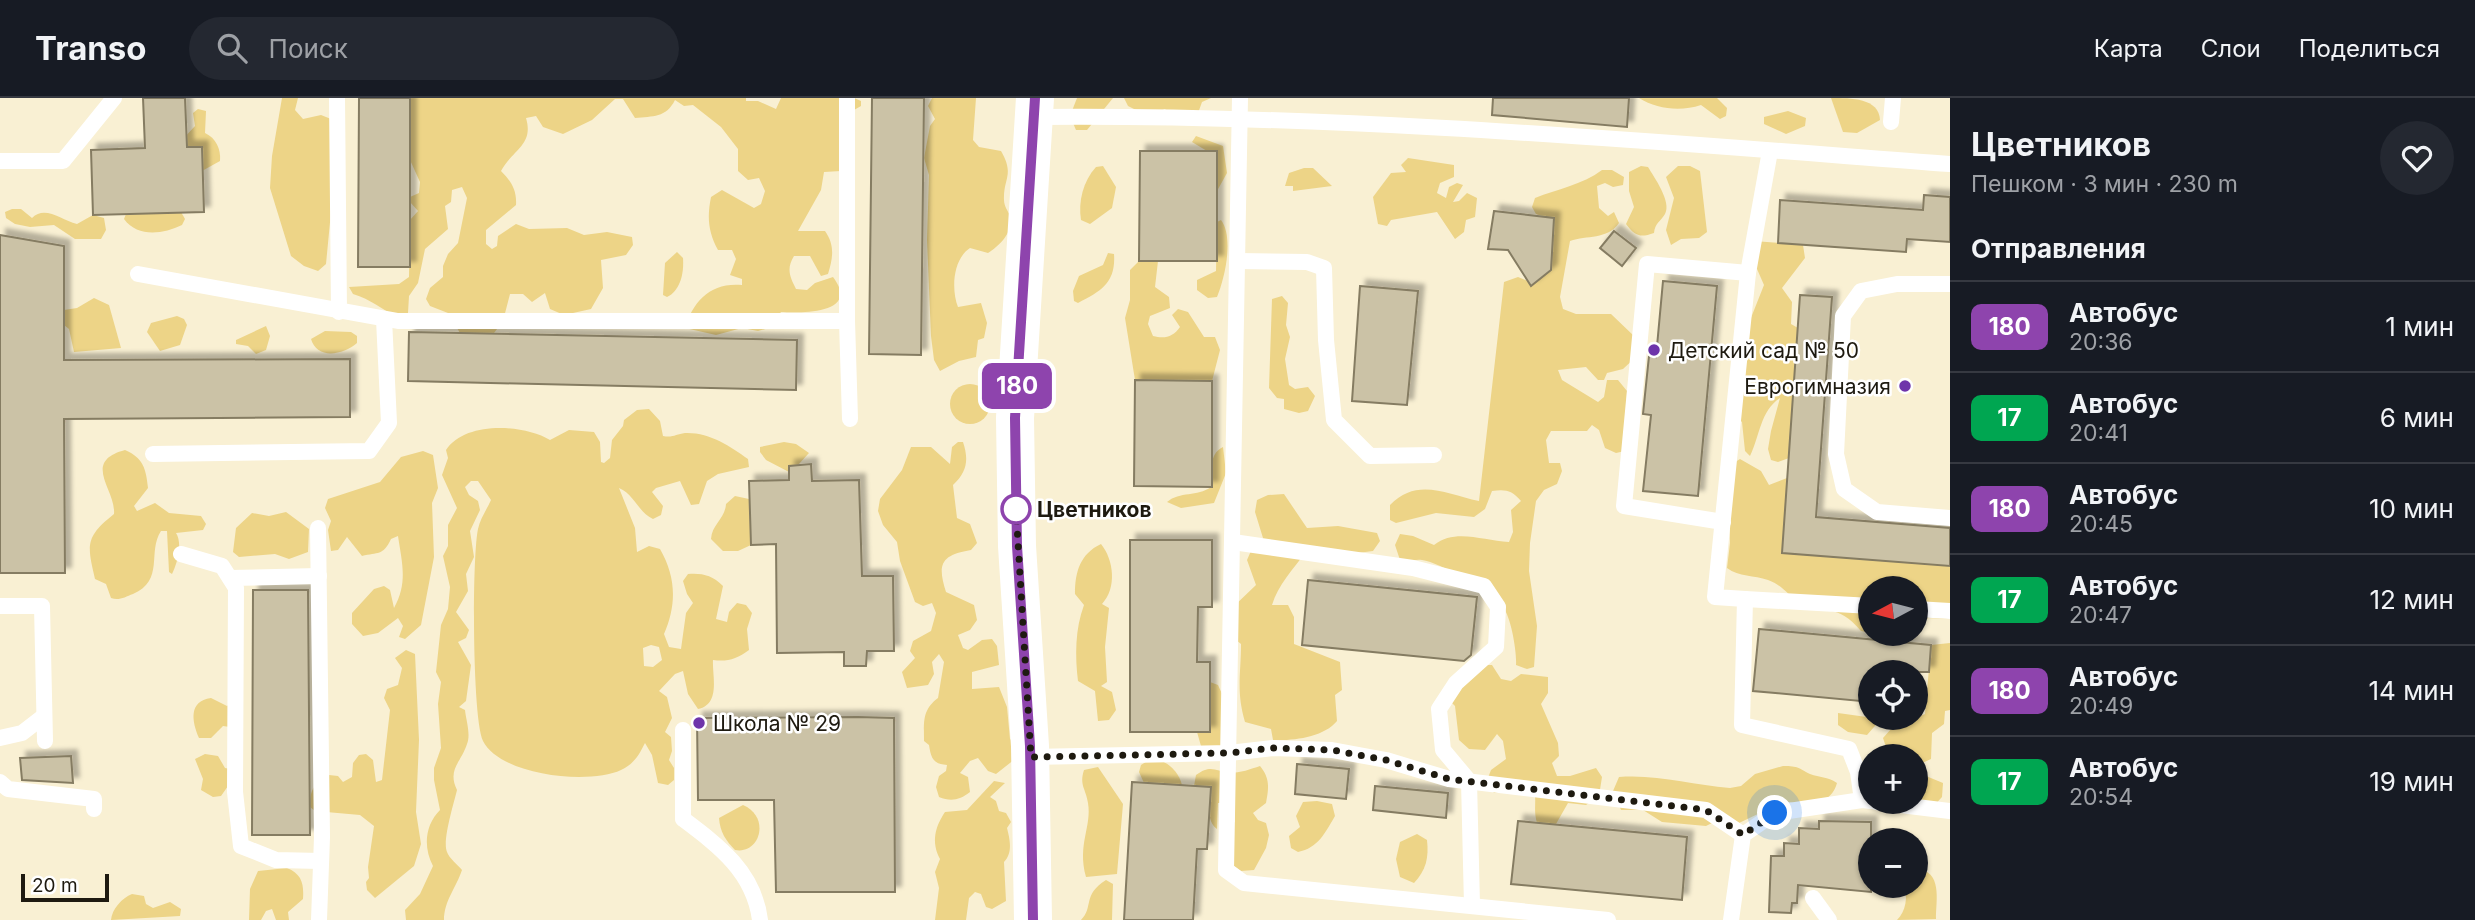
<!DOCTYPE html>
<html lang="ru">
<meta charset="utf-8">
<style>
:root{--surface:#171b24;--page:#242831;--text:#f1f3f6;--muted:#9ea1a6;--line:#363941}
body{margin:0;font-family:Inter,sans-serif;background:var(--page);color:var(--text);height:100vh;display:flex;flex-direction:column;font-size:26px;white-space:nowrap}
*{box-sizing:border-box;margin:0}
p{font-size:23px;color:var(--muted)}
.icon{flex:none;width:38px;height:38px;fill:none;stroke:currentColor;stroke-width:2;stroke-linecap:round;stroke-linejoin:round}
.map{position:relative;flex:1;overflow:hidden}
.sheet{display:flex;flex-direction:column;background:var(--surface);width:525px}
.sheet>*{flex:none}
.badge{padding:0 14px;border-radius:10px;font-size:24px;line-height:46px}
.needle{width:46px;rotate:263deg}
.fabs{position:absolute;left:1858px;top:478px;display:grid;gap:14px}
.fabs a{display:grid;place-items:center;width:70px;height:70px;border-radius:50%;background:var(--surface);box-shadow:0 2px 5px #0004;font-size:35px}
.scale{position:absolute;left:21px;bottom:18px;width:88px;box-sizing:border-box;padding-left:7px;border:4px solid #1e1a10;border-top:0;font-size:19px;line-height:24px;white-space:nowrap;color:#1e1a10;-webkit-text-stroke:5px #fff;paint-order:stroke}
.you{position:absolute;width:35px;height:35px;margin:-18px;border:5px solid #fff;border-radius:50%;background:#1a73e8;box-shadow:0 0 0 10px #1a73e833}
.map>.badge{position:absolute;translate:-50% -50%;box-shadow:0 0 0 4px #fff}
h2{padding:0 21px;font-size:26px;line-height:63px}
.round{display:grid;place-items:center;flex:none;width:74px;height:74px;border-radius:37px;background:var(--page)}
.headline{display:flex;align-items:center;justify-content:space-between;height:119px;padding:0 21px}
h1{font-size:33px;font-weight:700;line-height:52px}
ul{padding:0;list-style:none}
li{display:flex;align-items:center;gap:21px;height:91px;padding:0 21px;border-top:2px solid var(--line)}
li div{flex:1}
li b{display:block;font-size:26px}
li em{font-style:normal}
li .badge{min-width:77px;font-weight:700;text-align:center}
header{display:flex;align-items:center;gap:42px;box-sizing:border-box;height:98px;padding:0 35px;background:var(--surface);border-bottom:2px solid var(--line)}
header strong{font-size:33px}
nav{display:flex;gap:38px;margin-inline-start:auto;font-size:24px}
.search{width:490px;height:63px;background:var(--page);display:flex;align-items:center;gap:18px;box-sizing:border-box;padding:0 24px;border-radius:38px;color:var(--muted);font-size:26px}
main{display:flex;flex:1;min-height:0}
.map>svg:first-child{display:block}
</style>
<header>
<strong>Transo</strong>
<div class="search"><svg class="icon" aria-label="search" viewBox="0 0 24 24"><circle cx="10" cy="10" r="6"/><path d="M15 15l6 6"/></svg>Поиск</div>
<nav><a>Карта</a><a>Слои</a><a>Поделиться</a></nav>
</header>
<main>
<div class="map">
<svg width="1950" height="822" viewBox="0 0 1950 822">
<defs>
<filter id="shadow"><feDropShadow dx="6" dy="-6" stdDeviation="2" flood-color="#0004"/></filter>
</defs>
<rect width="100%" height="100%" fill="#f9f0d3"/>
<g fill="#edd487" fill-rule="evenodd">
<polygon points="282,0 298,0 295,12 303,21 321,17 331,21 331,114 326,166 318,173 304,168 291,158 270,90 272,58"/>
<path d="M410,0H746V3H758L776,11L781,0H854L861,3V8L847,16L855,41L841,73L824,74L821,92L798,133H825C835,147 833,160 828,176L821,178L810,158H794C786,171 790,179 796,191L807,192L815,185L833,179C861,216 802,215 781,214L769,230L758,233L742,230L716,237L685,230C693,203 711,184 742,187V181L730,177L736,161L732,152H718C708,134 707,119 711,99L722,92L754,110L761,106L765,93L759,80L748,82L738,73V51L721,29L693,7L684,8L675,2C666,20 653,18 635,20L623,1H615L592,22L563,36L543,29L536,18L526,20C534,47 513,51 501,73C511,83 517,92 516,107L486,132V146L492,151L497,148L498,138L516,126L529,131L567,130L584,137L607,134L632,139L633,147L626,157L601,162L603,190L591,211L564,217L550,211L545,195L532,204L523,196H510L503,223L494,235H460L448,215L430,208L426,201L430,190L443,179V168L448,156L458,145L467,100L462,89L452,92L451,104L445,108L448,131L425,151L418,185L409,198L408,215L398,219C382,212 371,201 353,196L349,189L399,186L409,179L410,122L418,113L410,104V99L419,95L420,84L410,62Z"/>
<path d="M976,0L973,42L979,49L1001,53C1015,77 1003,80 1004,102C1004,108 1008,113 1010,118C1013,135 1000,147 988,155L970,150C953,161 951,191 958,209L981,205L987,225L984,240L978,242L976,259L959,263L940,273L934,262L931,238L927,142L929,77L924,60L930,28L935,21L928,8L932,0Z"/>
<polygon points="1077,0 1113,0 1087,32 1076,32 1070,18"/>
<polygon points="1124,0 1211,0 1202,4 1197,18 1171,18 1165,11 1148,18 1128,8"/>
<path d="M1639,0H1717L1727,10L1726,18L1720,21L1701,7C1680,14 1657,11 1639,0Z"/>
<path d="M1831,0C1851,0 1879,0 1880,22L1857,35L1843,34Z"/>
<path d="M198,11L206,13L205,35C216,40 221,51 220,63L193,78L182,42L195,28L193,15Z"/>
<polygon points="1788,13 1806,20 1805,28 1786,36 1764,26 1764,19"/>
<polygon points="1196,38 1223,48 1227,75 1217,93 1217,53 1207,53 1192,44"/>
<polygon points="1408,60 1454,67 1454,79 1440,85 1437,95 1446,100 1449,89 1457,85 1463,87 1453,104 1459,103 1467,95 1477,100 1475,119 1466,122 1464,134 1455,141 1437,114 1391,122 1387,128 1378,126 1373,99 1391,75 1406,74 1401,67"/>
<path d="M1103,68L1116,89L1112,110L1090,126L1081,122C1078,104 1083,83 1096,69Z"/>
<path d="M1641,68L1648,69C1654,79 1672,104 1665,116C1660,124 1655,125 1654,135C1640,140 1635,138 1626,126L1634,109L1629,93V74Z"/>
<polygon points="1678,68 1690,68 1700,73 1707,134 1699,140 1681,141 1671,147 1666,132 1674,100 1666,79"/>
<polygon points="1304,70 1313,70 1332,88 1293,93 1293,88 1285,88 1289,75"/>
<path d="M1602,72H1612L1624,79L1623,87L1613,89L1605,85L1597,88L1599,110L1608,118L1614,114L1619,125C1607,142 1587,137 1570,143L1560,199L1563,211L1576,216H1611L1634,238L1637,258L1623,271L1607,275L1604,282H1598L1586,269L1558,272L1562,282L1598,304L1604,299L1607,282H1618L1627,293L1625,353L1616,355L1605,350L1599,332L1592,327L1587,333H1551L1546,342L1549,365H1560L1562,373L1557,386L1544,392L1536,403L1530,445L1529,473L1537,528L1534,569L1527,571L1516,567C1517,554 1511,519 1503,509C1492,495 1440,464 1422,462C1415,461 1409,464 1400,462L1395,447L1400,436L1413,438L1434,447C1456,430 1483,443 1509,444L1513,434L1511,412L1521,403C1512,392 1505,391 1492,393L1485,411L1474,419L1436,415L1396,425L1390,422V407C1417,379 1446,396 1479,403L1504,184L1518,179L1528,183L1545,119L1536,116L1532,109L1535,100C1557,91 1582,87 1602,72Z"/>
<path d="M12,111H21L32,120C45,107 61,122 77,126L93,117L104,120L106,132L101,141H75L54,127L30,129L15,126L6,120L5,114Z"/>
<path d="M181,114L185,121L182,127C163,136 138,140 124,121L126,116Z"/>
<path d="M1221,122C1234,139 1225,180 1217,199L1208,200L1197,192V182L1216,173L1217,124Z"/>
<path d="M1754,143L1803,147L1805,160L1782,190L1792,204L1791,226L1798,230L1789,360L1778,364L1771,362L1768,351L1771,333L1780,300C1760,313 1760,338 1750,358L1745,353L1742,324L1734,317L1741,245L1764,187L1757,171L1749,167Z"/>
<path d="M677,154L683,160C684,174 681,192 667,199L663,197L665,165Z"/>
<path d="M1108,155L1114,156C1116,184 1102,193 1078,205L1074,203L1073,193L1079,178L1103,167Z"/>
<path d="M1139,163H1158L1155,189L1169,199L1170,210L1150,218L1148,226L1153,238C1165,241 1173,239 1180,229L1172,217L1178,211L1188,214L1204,239H1215L1220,252L1212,283L1135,282L1125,220L1130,202V172Z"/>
<polygon points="1282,198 1288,205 1286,227 1290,239 1285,261 1289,287 1295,291 1308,289 1315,298 1308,313 1299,315 1284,311 1284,301 1277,300 1269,290 1272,201"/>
<polygon points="94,200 109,207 121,250 74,254 69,231 64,227 64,212 77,210"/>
<polygon points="177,218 184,221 187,227 180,247 160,253 147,234 151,225"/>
<polygon points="266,228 270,238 266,252 256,256 248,248 236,246 236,242"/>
<path d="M325,233L351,234L357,238V245C343,257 317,262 311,241Z"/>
<circle cx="970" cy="306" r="20"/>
<path d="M649,311L660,323L663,338C673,340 676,336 685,335C709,334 730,348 748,361L749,369L718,376L707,383L699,406L691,407L680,383L656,390L652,394L663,408L661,417L653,421C638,414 635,397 619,390L635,430L637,454L649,448L660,451C676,479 677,506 664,536L669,549L681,551L686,515L693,505L687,496L683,483L688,476C702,475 712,477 723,488L716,521L727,524L729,514L737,505L746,507L752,515L747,531L749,552C737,561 727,564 713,562C712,578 721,606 698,611L688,596L683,573L675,576L659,593L667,599L672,620L665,634L671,639L672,653L669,662L674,670V682L668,687L658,685L652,657L645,645C639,657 634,666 621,672C589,687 501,678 483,643C472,620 472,459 478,431C480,421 487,411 491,402L478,383H471L465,389L469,397L478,403L480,412L470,433L474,459L466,476L468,493L456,514L469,532L466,540L458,544L471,567L466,603L459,609L465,612C466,622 471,636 467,646C461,665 447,671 457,692C454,705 442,743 447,754C449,760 458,767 462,772C456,790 444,803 444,822H406L405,812L420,796L433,768C423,749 425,727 440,712L434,682V670L441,650L438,606L441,584L436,574L441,527L448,511L450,489L443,458L448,448V427L457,410L442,377L448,360L446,352C465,323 523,326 550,342L569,332L594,334L600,344L601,364L604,365L610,360L612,342L623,328L624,322L637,312ZM651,547L659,549L662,562L653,569L644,568L643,550Z"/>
<polygon points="784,344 796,346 809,355 798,367 789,367 789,374 766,362 760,354 760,349"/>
<path d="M958,344H963C969,362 967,374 953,387L957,420L970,426L977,445L971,452C941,457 937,466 946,494L974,507L977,522L970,532L958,537L963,550L968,552L982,542L992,541L997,548L999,567L972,574V591L999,589L1007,609L1010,641L1016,646L1015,661L996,676L988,673L978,660L970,663L960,675L968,679L970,694C960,702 951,704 939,699L936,689L939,678L946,673L947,667C933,666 931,660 929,647L924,643C924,624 922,612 938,600L944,564L939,556L932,564L934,576L928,587L907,590L902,574L915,560L910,553L913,543L931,533L936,515L932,505L923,508L915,504L900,463L897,444L883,427L878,413L880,401L902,372L911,349H931L950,366L952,349Z"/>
<path d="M1223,349L1226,375L1214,405L1181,410L1167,404C1180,393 1197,399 1211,389C1212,375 1208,356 1223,349Z"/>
<path d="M125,352C143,360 146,370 148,390L134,408L137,413L155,405L169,415L201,418L206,426L203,432L176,435C183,446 177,466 172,476L169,474L167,433H161C147,454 165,482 133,496C125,499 119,503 111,500L106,486L95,481C87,447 85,439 114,416C116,391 81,364 125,352Z"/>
<path d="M423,353L433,357L438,390L432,405L434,459L421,527L405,541L399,539L403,528L398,520L378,535L363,538L352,526V515L374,491L384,488L390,492L394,510C408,485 402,465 398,438L391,441C383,458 378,454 362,458L347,439L338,452L331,453L328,432L331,423L325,410L328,401L380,384L401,359Z"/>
<path d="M1740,361L1761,373L1769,387L1787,380L1782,455L1950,468V521L1928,520L1916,529V490H1871V535L1861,533C1836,503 1825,519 1799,504C1787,497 1784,488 1768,482C1754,477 1739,479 1727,470L1730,445L1729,368Z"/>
<path d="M1284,396L1307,430L1338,428L1377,435L1380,443L1373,453L1334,458L1306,454C1293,471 1278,487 1272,507H1288L1294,519V546L1340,564L1342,592L1335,597L1337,623C1324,639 1294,643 1273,642L1271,631L1245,624C1236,593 1241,577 1241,546L1231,538L1232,510L1256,487L1247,462L1254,446L1263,440L1255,414L1257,402L1268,397Z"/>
<path d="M735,398L749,401L751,447L738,453H723L711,441C712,426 725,421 726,406Z"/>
<polygon points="286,414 309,431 308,454 289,461 275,456 239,459 233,454 236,430 252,415 269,418"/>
<path d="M1101,446C1114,462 1117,490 1102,506L1109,510L1105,549L1107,584L1101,588L1112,594L1116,612L1109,622L1098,623L1095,593L1078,583C1075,558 1075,531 1084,507L1075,496C1075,474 1080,456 1101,446Z"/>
<polygon points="1950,545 1950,612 1945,613 1944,626 1932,635 1931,661 1918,667 1916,658 1889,658 1883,640 1891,631 1925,616 1931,547"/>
<path d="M406,552L415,556L419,642L416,714L421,746L414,768L375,800L367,792L366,784L369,780L368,769L374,728L360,717L315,713L310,709C310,689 314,688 329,677L338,678L343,684L352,679L353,665L359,657L366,656L373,662L376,684L382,682L390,612L384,600L387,591L398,587L402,570L395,560Z"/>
<path d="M1477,567H1492L1501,581L1511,583L1521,576L1548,579V595L1541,606L1558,645L1559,658L1552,665L1557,678H1570L1596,670L1602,679L1599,698L1586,707L1568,705L1556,726L1537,725C1533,712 1537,703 1534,691L1494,695L1486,685L1491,672L1506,661L1503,643L1497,636L1485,652L1469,651L1459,642L1455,608L1447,600Z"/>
<polygon points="1210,584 1218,587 1223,598 1221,655 1203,655 1197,634 1210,633"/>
<path d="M211,600L227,608L231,605L230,629L223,628L211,640H199C192,624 188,603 211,600Z"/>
<polygon points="1838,615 1881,621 1867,637 1848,634 1838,627"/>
<polygon points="205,656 218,658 225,670 230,671 228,688 221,698 213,699 201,692 203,681 195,661"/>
<path d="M1152,660C1167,663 1178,672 1182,687L1144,685L1139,674L1141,667Z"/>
<path d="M1260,668C1270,680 1269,690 1266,705L1253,715L1258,722L1266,725L1269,737L1266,750L1254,772L1241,773L1230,765L1228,726L1235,724L1234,711L1228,705H1218L1217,731C1205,722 1210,703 1211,689L1194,688L1196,677C1211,666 1215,673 1230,675C1240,675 1251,671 1260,668Z"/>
<path d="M1783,668C1799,668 1798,670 1810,676C1820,680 1827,678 1837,685C1828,716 1793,703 1768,702L1760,715L1739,725L1720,721L1706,728L1662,724L1643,712H1621L1613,693L1619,679C1657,676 1692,687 1730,690L1741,688L1755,676Z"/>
<path d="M1098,669L1123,706L1117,776L1086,779C1077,746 1092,729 1088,705C1086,691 1079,687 1084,672Z"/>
<polygon points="1926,678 1943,685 1942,699 1932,710 1916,704 1916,683"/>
<path d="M994,683L1005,685L990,699L996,703L999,713L1006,715L1011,724L1007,730C1010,742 1013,755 1004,764L1006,803L992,811L986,809L981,796L975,794L969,800L966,822H935L939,790L935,774L940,761C931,744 935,729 945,714L967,712Z"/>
<path d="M1317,703L1332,706L1335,718C1325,735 1318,750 1298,754L1291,750L1289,738L1300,729L1296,718L1303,704Z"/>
<path d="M743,707C771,719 760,757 735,752C726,743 720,734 719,720Z"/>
<path d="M1417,736L1427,742C1429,760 1426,772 1414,785L1400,779L1396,761L1400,744Z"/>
<path d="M287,770C302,776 304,786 303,801L288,814L289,822H276L272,811L266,813L261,822H249L250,791L258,773Z"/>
<path d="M1916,770C1943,774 1936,801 1936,821L1897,822C1906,813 1908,799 1904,788H1916Z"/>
<path d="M1106,782L1113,786L1112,822H1081C1094,809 1082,797 1106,782Z"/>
<path d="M132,796L144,798L146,806L153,810L170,804L181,811L180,818L111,822C112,811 122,800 132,796Z"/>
</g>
<g fill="#cbc2a6" stroke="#857c62" stroke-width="2" filter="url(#shadow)">
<polygon points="143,0 185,0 187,49 202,49 204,114 93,117 91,52 145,50"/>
<polygon points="359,0 410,0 410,169 358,169"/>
<polygon points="872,0 924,0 921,257 869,256"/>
<polygon points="1493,0 1629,0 1627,29 1492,17"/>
<polygon points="1140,53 1217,53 1217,163 1139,163"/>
<polygon points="1924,97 1950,99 1950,144 1907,141 1906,154 1778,145 1780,102 1923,112"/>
<polygon points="1494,113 1554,120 1551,172 1531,188 1508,152 1488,151"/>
<polygon points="1614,133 1636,150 1622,168 1600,150"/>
<polygon points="0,137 64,148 64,262 350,261 350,319 64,321 65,475 0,475"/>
<polygon points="1663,183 1717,188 1698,398 1643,393 1651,317 1643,316 1649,258 1656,259"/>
<polygon points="1360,188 1418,193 1407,307 1352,303"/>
<polygon points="1800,197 1832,199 1816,419 1950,430 1950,468 1782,455"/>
<polygon points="409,234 797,242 796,292 408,283"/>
<polygon points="1135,282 1212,283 1212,389 1134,388"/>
<polygon points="811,366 812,383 859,382 862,478 893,478 894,553 867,553 866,568 844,568 844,554 777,555 776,446 751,447 749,383 789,382 789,368"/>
<polygon points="1130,442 1212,442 1212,509 1198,509 1197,564 1210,564 1210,634 1130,634"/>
<polygon points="1308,482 1477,499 1471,557 1464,563 1302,547"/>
<polygon points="253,492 308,492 310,737 252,737"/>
<polygon points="1759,531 1931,547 1929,574 1871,574 1871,604 1753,593"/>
<polygon points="858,619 894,620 895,794 776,794 774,702 698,702 697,620"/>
<polygon points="71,658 73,685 22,682 20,660"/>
<polygon points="1297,666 1349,671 1346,701 1295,696"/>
<polygon points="1132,684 1211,689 1207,751 1197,751 1193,822 1124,822"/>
<polygon points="1375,688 1448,695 1446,720 1373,712"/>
<polygon points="1518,723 1687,739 1682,802 1511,786"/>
<polygon points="1819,723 1871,724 1871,794 1798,787 1797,805 1792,805 1791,815 1769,814 1771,758 1784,758 1784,745 1799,746 1799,730 1819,731"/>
</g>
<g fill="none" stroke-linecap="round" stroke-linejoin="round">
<g stroke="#fff" stroke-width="16">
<polyline points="337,0 339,214"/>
<polyline points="1240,0 1226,772 1244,785 1608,822"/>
<path d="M1034,19C1339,16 1646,43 1950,66"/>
<polyline points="1891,24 1893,0"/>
<polyline points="0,63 63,63 114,0"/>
<polyline points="1238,163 1307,164 1324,170 1326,242 1334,322 1370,358 1434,357"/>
<polyline points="138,176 398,223 847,223 847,0"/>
<polyline points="1950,186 1897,186 1861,193 1843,218 1836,356 1844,391 1877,414 1950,420"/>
<polyline points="847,223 850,321"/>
<polyline points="153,356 369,353 389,325 384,221"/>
<polyline points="1723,424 1624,408 1647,166 1748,175"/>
<polyline points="318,430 322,739 319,822"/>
<polyline points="1233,444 1413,470 1484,488 1498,509 1496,549 1456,585 1439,611 1443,652 1469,683 1472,807"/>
<polyline points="181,456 222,468 236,490 235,694 241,748 276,762 321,763"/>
<polyline points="230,480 319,478"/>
<polyline points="1745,501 1715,499 1748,175 1770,53"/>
<polyline points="0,508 42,508 45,643"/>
<polyline points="1871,508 1745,501 1742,627 1849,651 1858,674 1862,702 1871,703"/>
<polyline points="1916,511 1950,513"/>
<path d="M683,632V721C719,748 754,774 760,822"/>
<polyline points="0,640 22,635 44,618"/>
<polyline points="1031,659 1229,655 1273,650 1332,652 1386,662 1449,681 1706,712 1743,737"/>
<polyline points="0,684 8,691 94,701 94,711"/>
<polyline points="1876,704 1950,713"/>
<polyline points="1813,800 1829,822"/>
<polyline points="1731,822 1743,737 1775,715 1862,702"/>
</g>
<polyline stroke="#fff" stroke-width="38" points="1033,822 1030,648 1017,448 1015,320 1035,0"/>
</g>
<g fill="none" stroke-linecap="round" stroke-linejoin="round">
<defs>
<polyline id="line" points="1033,822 1030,648 1017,448 1015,320 1035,0"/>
</defs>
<use href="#line" stroke="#fff" stroke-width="16"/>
<use href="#line" stroke="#8e44ad" stroke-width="10"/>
<polyline stroke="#1e1a10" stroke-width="7" stroke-dasharray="0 12.6" points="1016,411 1031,659 1229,655 1273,650 1332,652 1386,662 1449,681 1706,712 1743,737 1775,715"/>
</g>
<g fill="#6e34aa" stroke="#fff" stroke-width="2.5">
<circle cx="1654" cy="252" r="7"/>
<circle cx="1905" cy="288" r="7"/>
<circle cx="699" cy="625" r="7"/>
</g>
<circle fill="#fff" stroke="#8e44ad" stroke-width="3.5" cx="1016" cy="411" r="14"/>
<g text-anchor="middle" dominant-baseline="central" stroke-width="5" stroke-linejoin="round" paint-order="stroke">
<g font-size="21" fill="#1e1a10" stroke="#fff" text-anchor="start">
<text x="1668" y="252">Детский сад № 50</text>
<text x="1891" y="288" text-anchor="end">Еврогимназия</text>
<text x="713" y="625">Школа № 29</text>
</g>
<g font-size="21" font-weight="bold" fill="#1e1a10" stroke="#fff" text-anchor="start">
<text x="1037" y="411">Цветников</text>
</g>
</g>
</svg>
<div class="fabs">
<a><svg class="needle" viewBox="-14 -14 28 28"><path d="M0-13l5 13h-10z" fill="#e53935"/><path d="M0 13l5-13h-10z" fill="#9ea1a6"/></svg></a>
<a><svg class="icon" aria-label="locate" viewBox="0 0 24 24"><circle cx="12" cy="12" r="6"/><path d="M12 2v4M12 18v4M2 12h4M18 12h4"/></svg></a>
<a>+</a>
<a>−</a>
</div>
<div class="scale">20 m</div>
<div class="you" style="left:1775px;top:715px"></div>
<b class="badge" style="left:1017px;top:288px;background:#8e44ad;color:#fff">180</b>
</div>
<section class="sheet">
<div class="headline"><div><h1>Цветников</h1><p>Пешком · 3 мин · 230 m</p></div><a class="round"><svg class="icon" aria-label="heart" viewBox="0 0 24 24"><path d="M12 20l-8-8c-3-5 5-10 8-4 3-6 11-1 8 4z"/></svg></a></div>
<h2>Отправления</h2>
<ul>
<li><span class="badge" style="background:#8e44ad;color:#fff">180</span><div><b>Автобус</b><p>20:36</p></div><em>1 мин</em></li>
<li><span class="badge" style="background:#00a651;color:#fff">17</span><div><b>Автобус</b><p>20:41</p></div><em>6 мин</em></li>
<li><span class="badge" style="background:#8e44ad;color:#fff">180</span><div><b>Автобус</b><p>20:45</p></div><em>10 мин</em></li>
<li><span class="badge" style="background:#00a651;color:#fff">17</span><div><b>Автобус</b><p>20:47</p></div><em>12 мин</em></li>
<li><span class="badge" style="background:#8e44ad;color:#fff">180</span><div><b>Автобус</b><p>20:49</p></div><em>14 мин</em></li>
<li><span class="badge" style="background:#00a651;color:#fff">17</span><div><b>Автобус</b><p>20:54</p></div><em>19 мин</em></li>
</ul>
</section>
</main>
